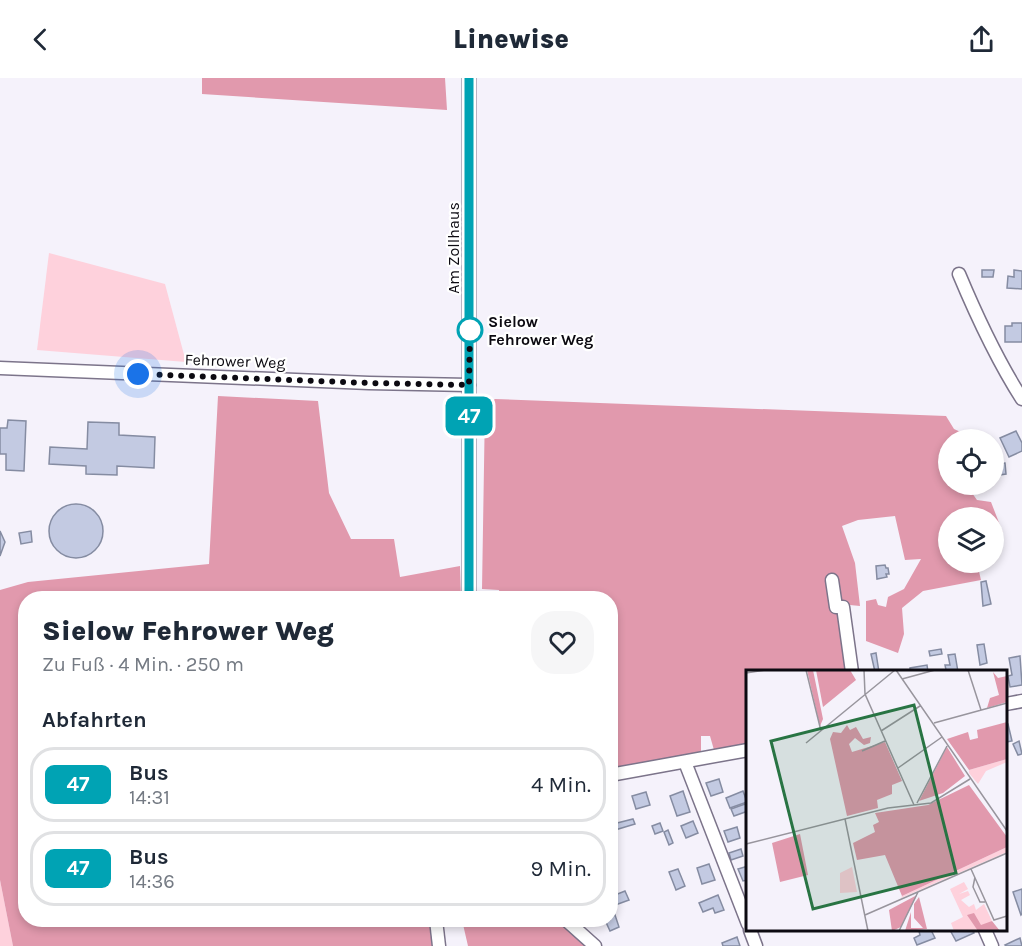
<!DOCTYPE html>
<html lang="de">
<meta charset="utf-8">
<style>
:root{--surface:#fff;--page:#f6f6f7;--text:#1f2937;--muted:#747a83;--line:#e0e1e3}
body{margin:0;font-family:Karla,sans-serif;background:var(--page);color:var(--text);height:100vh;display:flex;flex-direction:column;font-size:22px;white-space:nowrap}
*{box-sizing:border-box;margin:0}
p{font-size:20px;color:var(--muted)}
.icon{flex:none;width:33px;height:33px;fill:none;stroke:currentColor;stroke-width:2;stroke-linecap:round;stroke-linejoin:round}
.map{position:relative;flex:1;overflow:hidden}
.drawer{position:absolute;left:18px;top:513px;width:600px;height:336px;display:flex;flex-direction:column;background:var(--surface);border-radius:24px;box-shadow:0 3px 9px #0003}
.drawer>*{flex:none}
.badge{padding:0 12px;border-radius:9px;font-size:21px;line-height:39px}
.tools{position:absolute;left:938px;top:351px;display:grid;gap:12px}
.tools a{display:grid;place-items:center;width:66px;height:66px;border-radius:50%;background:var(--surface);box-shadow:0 3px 9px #0003;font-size:30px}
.you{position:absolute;width:30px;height:30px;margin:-15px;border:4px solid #fff;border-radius:50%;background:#1a73e8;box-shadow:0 0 0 9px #1a73e833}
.map>.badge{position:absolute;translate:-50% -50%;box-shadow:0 0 0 3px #fff}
h2{padding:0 24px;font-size:22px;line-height:54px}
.round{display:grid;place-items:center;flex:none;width:63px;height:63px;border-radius:24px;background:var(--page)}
.head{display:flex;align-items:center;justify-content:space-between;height:102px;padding:0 24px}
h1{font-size:28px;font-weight:800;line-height:45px}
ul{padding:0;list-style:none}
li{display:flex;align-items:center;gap:18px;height:75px;margin:0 12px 9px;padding:0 12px;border:3px solid var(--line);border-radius:24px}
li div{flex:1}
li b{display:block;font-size:22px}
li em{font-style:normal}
li .badge{min-width:66px;font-weight:700;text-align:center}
header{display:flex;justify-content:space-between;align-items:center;height:78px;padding:0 24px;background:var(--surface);font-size:27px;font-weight:800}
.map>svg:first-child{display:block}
</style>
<header><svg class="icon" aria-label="back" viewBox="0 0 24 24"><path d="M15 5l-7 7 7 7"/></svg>Linewise<svg class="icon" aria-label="share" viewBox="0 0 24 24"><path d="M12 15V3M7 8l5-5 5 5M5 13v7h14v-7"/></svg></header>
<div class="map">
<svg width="1022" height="868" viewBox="0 0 1022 868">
<rect width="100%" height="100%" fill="#f5f2fb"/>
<g fill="#fed1dc">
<polygon points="49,175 165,206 186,284 37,272"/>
<polygon points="0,802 13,868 0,868"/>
</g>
<g fill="#e199ad">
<polygon points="202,0 445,0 447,32 202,16"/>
<polygon points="218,318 318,323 329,415 351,461 394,461 400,499 460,488 461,520 26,520 26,842 429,842 432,868 13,868 0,802 0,512 28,504 209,486"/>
<polygon points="495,321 946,338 954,351 976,361 948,362 948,406 970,407 967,408 977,422 991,424 1003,455 993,457 993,440 948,440 948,484 977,485 981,502 923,513 902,530 904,556 898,575 866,563 866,523 876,521 878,527 886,529 888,519 904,511 921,481 905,482 895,438 858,442 842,448 855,485 860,528 840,526 848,593 748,594 747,666 714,672 710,658 701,658 701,675 611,691 610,520 500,519 499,512 482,511 485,328"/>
<polygon points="462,842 559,842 589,868 468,868"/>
</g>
<g fill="#c3cae2" stroke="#858ca2" stroke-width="1.5">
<polygon points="982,192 994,192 993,199 982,199"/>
<polygon points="1014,192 1022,193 1022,211 1007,210 1008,198 1014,199"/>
<polygon points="1012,245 1022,245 1022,264 1005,264 1005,248 1012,248"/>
<polygon points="8,342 26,343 24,393 6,392 6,376 0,376 0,350 7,350"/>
<polygon points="88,344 119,345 119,357 155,359 154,390 117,388 117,397 86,396 86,388 49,386 50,369 87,371"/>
<polygon points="1016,353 1022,365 1022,373 1009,379 1000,360"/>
<polygon points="1005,385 1006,396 993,398 993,386"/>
<circle cx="76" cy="453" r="27"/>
<polygon points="0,453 5,464 0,478"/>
<polygon points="31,453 32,464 21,466 19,455"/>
<polygon points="885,487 886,490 888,490 889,496 886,496 887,499 877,501 876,488"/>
<polygon points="986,503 991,526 983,528 981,504"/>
<polygon points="984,566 987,585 980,587 977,567"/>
<polygon points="941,571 942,576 930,578 929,573"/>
<polygon points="876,575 879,594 875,594 871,576"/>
<polygon points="955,576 958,594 946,592 945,587 950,587 948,577"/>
<polygon points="1020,578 1022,607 1010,609 1008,598 1012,597 1009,580"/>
<polygon points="927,587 928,594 910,594 910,590"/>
<polygon points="1006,646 1008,646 1012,663 1006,664"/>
<polygon points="1019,663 1022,676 1018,677 1013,666"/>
<polygon points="719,701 723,714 711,718 706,705"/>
<polygon points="683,713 690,734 677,738 670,718"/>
<polygon points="743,713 747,724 730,730 726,720"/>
<polygon points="646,714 650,727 636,731 632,718"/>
<polygon points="745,726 748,733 734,738 731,731"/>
<polygon points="633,741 635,746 615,752 613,746"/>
<polygon points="693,743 698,755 686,760 681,748"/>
<polygon points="660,745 663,753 655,756 652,748"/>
<polygon points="737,749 740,760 728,764 724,753"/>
<polygon points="668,752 673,765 669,767 664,754"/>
<polygon points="741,771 743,778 731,782 729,775"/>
<polygon points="709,786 715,802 702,806 697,790"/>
<polygon points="748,788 748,802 743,803 738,791"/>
<polygon points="678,791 685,808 676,812 669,794"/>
<polygon points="1022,811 1022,836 1021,837 1013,814"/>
<polygon points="625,813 629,822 610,829 610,819"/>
<polygon points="718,817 724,832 715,835 713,830 703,834 699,825"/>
<polygon points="615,837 619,849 610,853 605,842 610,842 610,839"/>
<polygon points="922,852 931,852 935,860 917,867 914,860 920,857 919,853"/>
<polygon points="950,852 972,852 974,855 956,863"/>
<polygon points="737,859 740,868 723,868 722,865"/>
<polygon points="1020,860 1022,868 1006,868 1005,867"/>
</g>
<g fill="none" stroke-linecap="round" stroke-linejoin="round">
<defs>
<g id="minor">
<path d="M959,196C977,239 997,282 1022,321"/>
<polyline points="0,290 369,305 469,307"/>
<polyline points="832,502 836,529 843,529 852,594"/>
<polyline points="469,520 469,0"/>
<polyline points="1006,626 1022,623"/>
<polyline points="685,684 748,846"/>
<polyline points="610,697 748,672"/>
<polyline points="436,842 439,868"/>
<polyline points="566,842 595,868"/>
<polyline points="750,852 756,868"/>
<polyline points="985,852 992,868"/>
</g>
</defs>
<use href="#minor" stroke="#7c748a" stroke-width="15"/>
<use href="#minor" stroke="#fff" stroke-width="12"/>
</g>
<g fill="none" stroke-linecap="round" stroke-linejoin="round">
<defs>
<polyline id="line" points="469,520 469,0"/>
</defs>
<use href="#line" stroke="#fff" stroke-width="14"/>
<use href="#line" stroke="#00a3b4" stroke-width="9"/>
<polyline stroke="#0c0a11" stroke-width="6" stroke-dasharray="0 10.8" points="138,296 369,305 469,307 470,252"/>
</g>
<circle fill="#fff" stroke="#00a3b4" stroke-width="3" cx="470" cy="252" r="12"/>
<g text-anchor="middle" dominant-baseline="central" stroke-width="4.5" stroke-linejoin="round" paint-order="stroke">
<g font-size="16" fill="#0c0a11" stroke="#fff">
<text transform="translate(453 170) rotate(-90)">Am Zollhaus</text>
<text transform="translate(235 283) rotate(2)">Fehrower Weg</text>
</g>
<g font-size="16" font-weight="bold" fill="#0c0a11" stroke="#fff" text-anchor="start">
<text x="488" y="243">Sielow<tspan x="488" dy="18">Fehrower Weg</tspan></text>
</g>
</g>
<g transform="translate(746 592)">
<rect width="261" height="261" fill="#f5f2fb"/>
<path d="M261,89V92L240,101L232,114L223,103V100ZM261,177V182L155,228L156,226ZM106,197L111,222L94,223V203ZM218,212L222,219L213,224L222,221L224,225L215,230L223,237L228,234L230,240L238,234L246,251L232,261H208L205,253L217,247L204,219Z" fill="#fed1dc"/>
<path d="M61,0H67L77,49L74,56ZM70,0H104L110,10L77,37ZM247,2L252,8L261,6V32L241,38L244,28L253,25ZM261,52V89L223,100L201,69L222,62L224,70L232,68L231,60ZM101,55L104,60L110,57L117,69L125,67L124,73L118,75L109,68L103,74L106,82L139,72L156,111L146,115V124L131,130L132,138L101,146L84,69L87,62L95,63ZM201,77L219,106L197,123L173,131ZM223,115L261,167V177L156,226L139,185L111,190L107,173L129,162L127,155L133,152L129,143L182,135ZM54,164L62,205L34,212L26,173ZM171,225L155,257L146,261L143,240ZM173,227L181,259L159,261L165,242V258H177L168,248V234ZM228,243L235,255L246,251L254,261H232L221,245Z" fill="#e199ad"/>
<path fill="none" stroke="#98959d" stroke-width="1.5" d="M60,0L75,61M118,0L119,24L168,135M150,0L261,161M222,0L235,40M0,3L20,0M156,9L189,0M188,53L261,33M135,61L174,36M60,73L149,0M116,81L139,71M152,98L196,67M171,133L201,76M99,149L122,261M0,174L142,138L185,133L224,109M225,199L248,250L261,246M229,207L227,217L234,232H239M119,245L261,183M153,261L172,222"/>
<path fill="#287443" fill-opacity="0.15" stroke="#287443" stroke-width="3" d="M168,35L210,203L67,239L25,71Z"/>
<rect width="261" height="261" fill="none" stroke="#0c0a11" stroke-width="3"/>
</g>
</svg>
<div class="tools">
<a><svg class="icon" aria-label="locate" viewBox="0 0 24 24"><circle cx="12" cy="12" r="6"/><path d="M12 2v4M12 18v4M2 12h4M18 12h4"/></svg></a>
<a><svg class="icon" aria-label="layers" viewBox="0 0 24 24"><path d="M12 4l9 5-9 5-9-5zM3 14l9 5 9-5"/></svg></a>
</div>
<div class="you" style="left:138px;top:296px"></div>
<b class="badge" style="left:469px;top:338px;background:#00a3b4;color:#fff">47</b>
<section class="drawer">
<div class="head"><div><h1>Sielow Fehrower Weg</h1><p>Zu Fuß · 4 Min. · 250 m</p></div><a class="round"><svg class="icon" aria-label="heart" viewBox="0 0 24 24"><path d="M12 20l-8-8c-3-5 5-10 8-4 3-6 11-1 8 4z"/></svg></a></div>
<h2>Abfahrten</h2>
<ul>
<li><span class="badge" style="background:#00a3b4;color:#fff">47</span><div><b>Bus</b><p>14:31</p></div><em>4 Min.</em></li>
<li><span class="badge" style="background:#00a3b4;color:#fff">47</span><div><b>Bus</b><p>14:36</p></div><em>9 Min.</em></li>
</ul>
</section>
</div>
